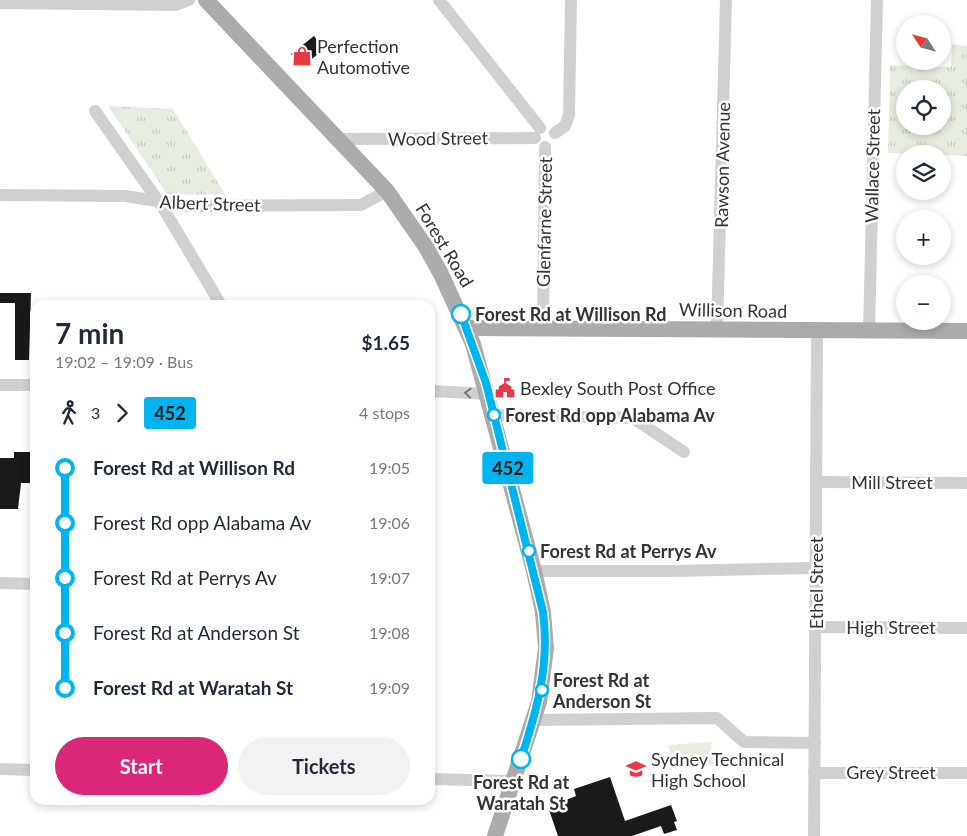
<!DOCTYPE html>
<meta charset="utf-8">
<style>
:root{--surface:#fff;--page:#f2f2f3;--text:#1f2937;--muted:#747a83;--accent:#db2777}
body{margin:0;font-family:Lato,sans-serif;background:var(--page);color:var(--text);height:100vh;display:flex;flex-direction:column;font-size:19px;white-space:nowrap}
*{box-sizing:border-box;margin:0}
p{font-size:16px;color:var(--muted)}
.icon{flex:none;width:28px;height:28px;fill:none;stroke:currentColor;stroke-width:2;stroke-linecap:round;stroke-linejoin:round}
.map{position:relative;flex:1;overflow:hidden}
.panel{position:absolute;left:30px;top:300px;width:405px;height:505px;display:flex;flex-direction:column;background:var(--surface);border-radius:15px;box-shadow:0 2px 8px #0003}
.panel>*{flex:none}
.badge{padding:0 10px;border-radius:4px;font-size:18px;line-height:32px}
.needle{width:32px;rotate:306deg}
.fabs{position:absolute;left:896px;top:15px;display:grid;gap:10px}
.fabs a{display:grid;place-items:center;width:55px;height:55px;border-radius:50%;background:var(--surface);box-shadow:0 2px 8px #0003;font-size:25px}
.map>.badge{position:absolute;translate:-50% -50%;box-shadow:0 0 0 2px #fff}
.legs{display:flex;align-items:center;gap:8px;height:55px;padding:0 25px;font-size:16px}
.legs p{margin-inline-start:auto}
.summary{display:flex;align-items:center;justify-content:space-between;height:85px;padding:0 25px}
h1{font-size:28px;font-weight:700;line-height:38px}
.action{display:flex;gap:10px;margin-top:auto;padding:10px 25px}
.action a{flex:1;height:58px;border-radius:30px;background:var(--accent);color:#fff;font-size:20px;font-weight:700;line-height:58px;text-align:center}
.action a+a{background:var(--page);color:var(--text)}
ul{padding:0 25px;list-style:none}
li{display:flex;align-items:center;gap:18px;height:55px;font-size:19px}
li i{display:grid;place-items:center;width:8px;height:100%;margin:0 6px;background:currentColor}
li i::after{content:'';width:12px;height:12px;margin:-6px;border:4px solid;border-radius:50%;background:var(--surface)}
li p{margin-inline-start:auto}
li:first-child i{background:linear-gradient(#0000 50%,currentColor 0)}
li:last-child i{background:linear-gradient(currentColor 50%,#0000 0)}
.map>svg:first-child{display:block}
</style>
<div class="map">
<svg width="967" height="836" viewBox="0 0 967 836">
<defs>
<pattern id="park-tufts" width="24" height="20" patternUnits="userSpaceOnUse" patternTransform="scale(1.25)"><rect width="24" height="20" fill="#e6ecdf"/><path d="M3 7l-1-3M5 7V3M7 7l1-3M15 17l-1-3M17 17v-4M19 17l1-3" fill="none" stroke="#c6cbc0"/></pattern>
</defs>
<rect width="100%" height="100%" fill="#fff"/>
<polygon fill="#e6ecdf" points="711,742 713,764 671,767 669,745"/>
<g fill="url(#park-tufts)" fill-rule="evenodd">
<path d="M952,45L967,46V156L888,153L890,65L951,67ZM905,89H942V126H905Z"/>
<polygon points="108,106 173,109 225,194 168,195"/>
</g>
<g fill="#1a1a1a">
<polygon points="314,36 324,49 302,67 291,54"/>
<polygon points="0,293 31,293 29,360 15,360 15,303 0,303"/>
<polygon points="14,452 31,452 30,470 35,470 35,483 21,483 18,509 0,509 0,458 14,458"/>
<polygon points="610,777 625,821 671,805 677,821 674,822 677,830 664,834 661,826 632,836 558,836 548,807 576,796 574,789"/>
</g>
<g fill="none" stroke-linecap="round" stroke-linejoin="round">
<g stroke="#d0d0d0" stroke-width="12">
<polyline points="439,0 540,128"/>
<polyline points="0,3 176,5 189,0"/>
<polyline points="95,111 163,208 221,305"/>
<polyline points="555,133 565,126 569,115 571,0"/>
<polyline points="340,139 535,138"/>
<polyline points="0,195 125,196 189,206 356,205 361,205 387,191"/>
<polyline points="543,327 545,147"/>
<polyline points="717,329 726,0"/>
<polyline points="869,331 877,0"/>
<polyline points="0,385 35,385"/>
<polyline points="430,391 488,394"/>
<polyline points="494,415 633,418 684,452"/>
<polyline points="817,482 967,483"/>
<polyline points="534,571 671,571 815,568"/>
<polyline points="0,583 35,584"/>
<polyline points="815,627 967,628"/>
<polyline points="534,720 717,718 744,742 815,743"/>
<polyline points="0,769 35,770"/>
<polyline points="814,773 967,773"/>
<polyline points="430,779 514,781"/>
<polyline points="814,836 817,331"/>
</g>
<g stroke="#ababab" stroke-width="16">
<polyline points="206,0 387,191 426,247 441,274 473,344 534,571 543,612 546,648 539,702 495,836"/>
<polyline points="468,328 967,331"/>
</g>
</g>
<defs><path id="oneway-chevron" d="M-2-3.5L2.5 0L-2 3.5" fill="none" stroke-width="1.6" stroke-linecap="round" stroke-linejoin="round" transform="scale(1.25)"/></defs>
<use stroke="#7a7a7a" href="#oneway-chevron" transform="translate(468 393) rotate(-177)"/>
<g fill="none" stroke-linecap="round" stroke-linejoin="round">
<defs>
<path id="line-1" d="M461,314L486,383L543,612C550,665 537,710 521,759"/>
</defs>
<use href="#line-1" stroke="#fff" stroke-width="11"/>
<use href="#line-1" stroke="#00b5ef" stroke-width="8"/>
</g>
<defs>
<symbol id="shop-bare" viewBox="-9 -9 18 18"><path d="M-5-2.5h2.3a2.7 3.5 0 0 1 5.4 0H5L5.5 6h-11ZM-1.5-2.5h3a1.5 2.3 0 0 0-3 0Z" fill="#e63946" stroke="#fff" stroke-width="2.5" paint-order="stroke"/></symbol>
<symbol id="civic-bare" viewBox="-9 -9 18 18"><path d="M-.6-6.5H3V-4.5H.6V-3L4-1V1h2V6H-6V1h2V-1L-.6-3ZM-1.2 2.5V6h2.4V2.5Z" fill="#e63946" stroke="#fff" stroke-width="2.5" paint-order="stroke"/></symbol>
<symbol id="school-bare" viewBox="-9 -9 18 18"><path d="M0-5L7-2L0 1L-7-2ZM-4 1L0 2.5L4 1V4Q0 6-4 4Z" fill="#e63946" stroke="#fff" stroke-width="2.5" paint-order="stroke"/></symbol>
</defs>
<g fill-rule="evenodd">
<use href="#shop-bare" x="288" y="42" width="28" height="28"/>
<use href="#civic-bare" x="491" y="374" width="28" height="28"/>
<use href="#school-bare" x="622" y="755" width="28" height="28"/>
</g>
<g fill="#fff" stroke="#00b5ef" stroke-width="2.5">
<circle cx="461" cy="314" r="9"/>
<circle cx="494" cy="415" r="6"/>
<circle cx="529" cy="551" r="6"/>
<circle cx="542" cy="690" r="6"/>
<circle cx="521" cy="759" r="9"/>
</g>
<g text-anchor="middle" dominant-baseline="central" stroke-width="5" stroke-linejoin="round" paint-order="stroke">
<g font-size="18" fill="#333" stroke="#fff" text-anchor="start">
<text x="317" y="46">Perfection<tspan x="317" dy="21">Automotive</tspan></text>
<text x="520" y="388">Bexley South Post Office</text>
<text x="651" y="759">Sydney Technical<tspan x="651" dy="21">High School</tspan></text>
</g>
<g font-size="18" fill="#333" stroke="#fff">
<text transform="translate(438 138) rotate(-1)">Wood Street</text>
<text transform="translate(722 165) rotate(-89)">Rawson Avenue</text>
<text transform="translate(872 166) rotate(-89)">Wallace Street</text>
<text transform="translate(210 203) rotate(2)">Albert Street</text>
<text transform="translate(544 222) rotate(-89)">Glenfarne Street</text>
<text transform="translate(445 245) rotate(59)">Forest Road</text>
<text transform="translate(733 310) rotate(1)">Willison Road</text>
<text x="892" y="482">Mill Street</text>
<text transform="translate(816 583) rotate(-90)">Ethel Street</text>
<text x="891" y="627">High Street</text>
<text x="891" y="772">Grey Street</text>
</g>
<g font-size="18" font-weight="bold" fill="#333" stroke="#fff" text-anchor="start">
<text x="475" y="314">Forest Rd at Willison Rd</text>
<text x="505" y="415">Forest Rd opp Alabama Av</text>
<text x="540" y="551">Forest Rd at Perrys Av</text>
<text x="553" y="680">Forest Rd at<tspan x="553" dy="21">Anderson St</tspan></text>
<text x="521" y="782" text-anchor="middle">Forest Rd at<tspan x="521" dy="21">Waratah St</tspan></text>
</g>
</g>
</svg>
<div class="fabs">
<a><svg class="needle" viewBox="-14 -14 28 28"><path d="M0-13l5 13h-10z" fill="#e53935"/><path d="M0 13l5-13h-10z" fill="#747a83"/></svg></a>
<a><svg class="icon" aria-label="locate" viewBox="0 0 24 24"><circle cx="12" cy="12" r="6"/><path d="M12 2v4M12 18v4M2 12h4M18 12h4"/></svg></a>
<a><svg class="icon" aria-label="layers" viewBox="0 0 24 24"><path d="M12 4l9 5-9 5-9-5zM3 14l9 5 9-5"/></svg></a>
<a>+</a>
<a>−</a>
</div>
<b class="badge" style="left:508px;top:468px;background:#00b5ef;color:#111">452</b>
<section class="panel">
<div class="summary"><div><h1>7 min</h1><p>19:02 – 19:09 · Bus</p></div><b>$1.65</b></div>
<div class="legs"><svg class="icon" aria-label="walk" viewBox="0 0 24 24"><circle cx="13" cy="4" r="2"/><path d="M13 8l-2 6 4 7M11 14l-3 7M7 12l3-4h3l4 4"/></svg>3<svg class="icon" aria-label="forward" viewBox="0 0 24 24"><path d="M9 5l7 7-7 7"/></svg><b class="badge" style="background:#00b5ef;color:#111">452</b><p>4 stops</p></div>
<ul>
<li><i style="color:#00b5ef"></i><b>Forest Rd at Willison Rd</b><p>19:05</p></li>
<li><i style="color:#00b5ef"></i><span>Forest Rd opp Alabama Av</span><p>19:06</p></li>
<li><i style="color:#00b5ef"></i><span>Forest Rd at Perrys Av</span><p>19:07</p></li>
<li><i style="color:#00b5ef"></i><span>Forest Rd at Anderson St</span><p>19:08</p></li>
<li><i style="color:#00b5ef"></i><b>Forest Rd at Waratah St</b><p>19:09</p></li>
</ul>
<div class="action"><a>Start</a><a>Tickets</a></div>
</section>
</div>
